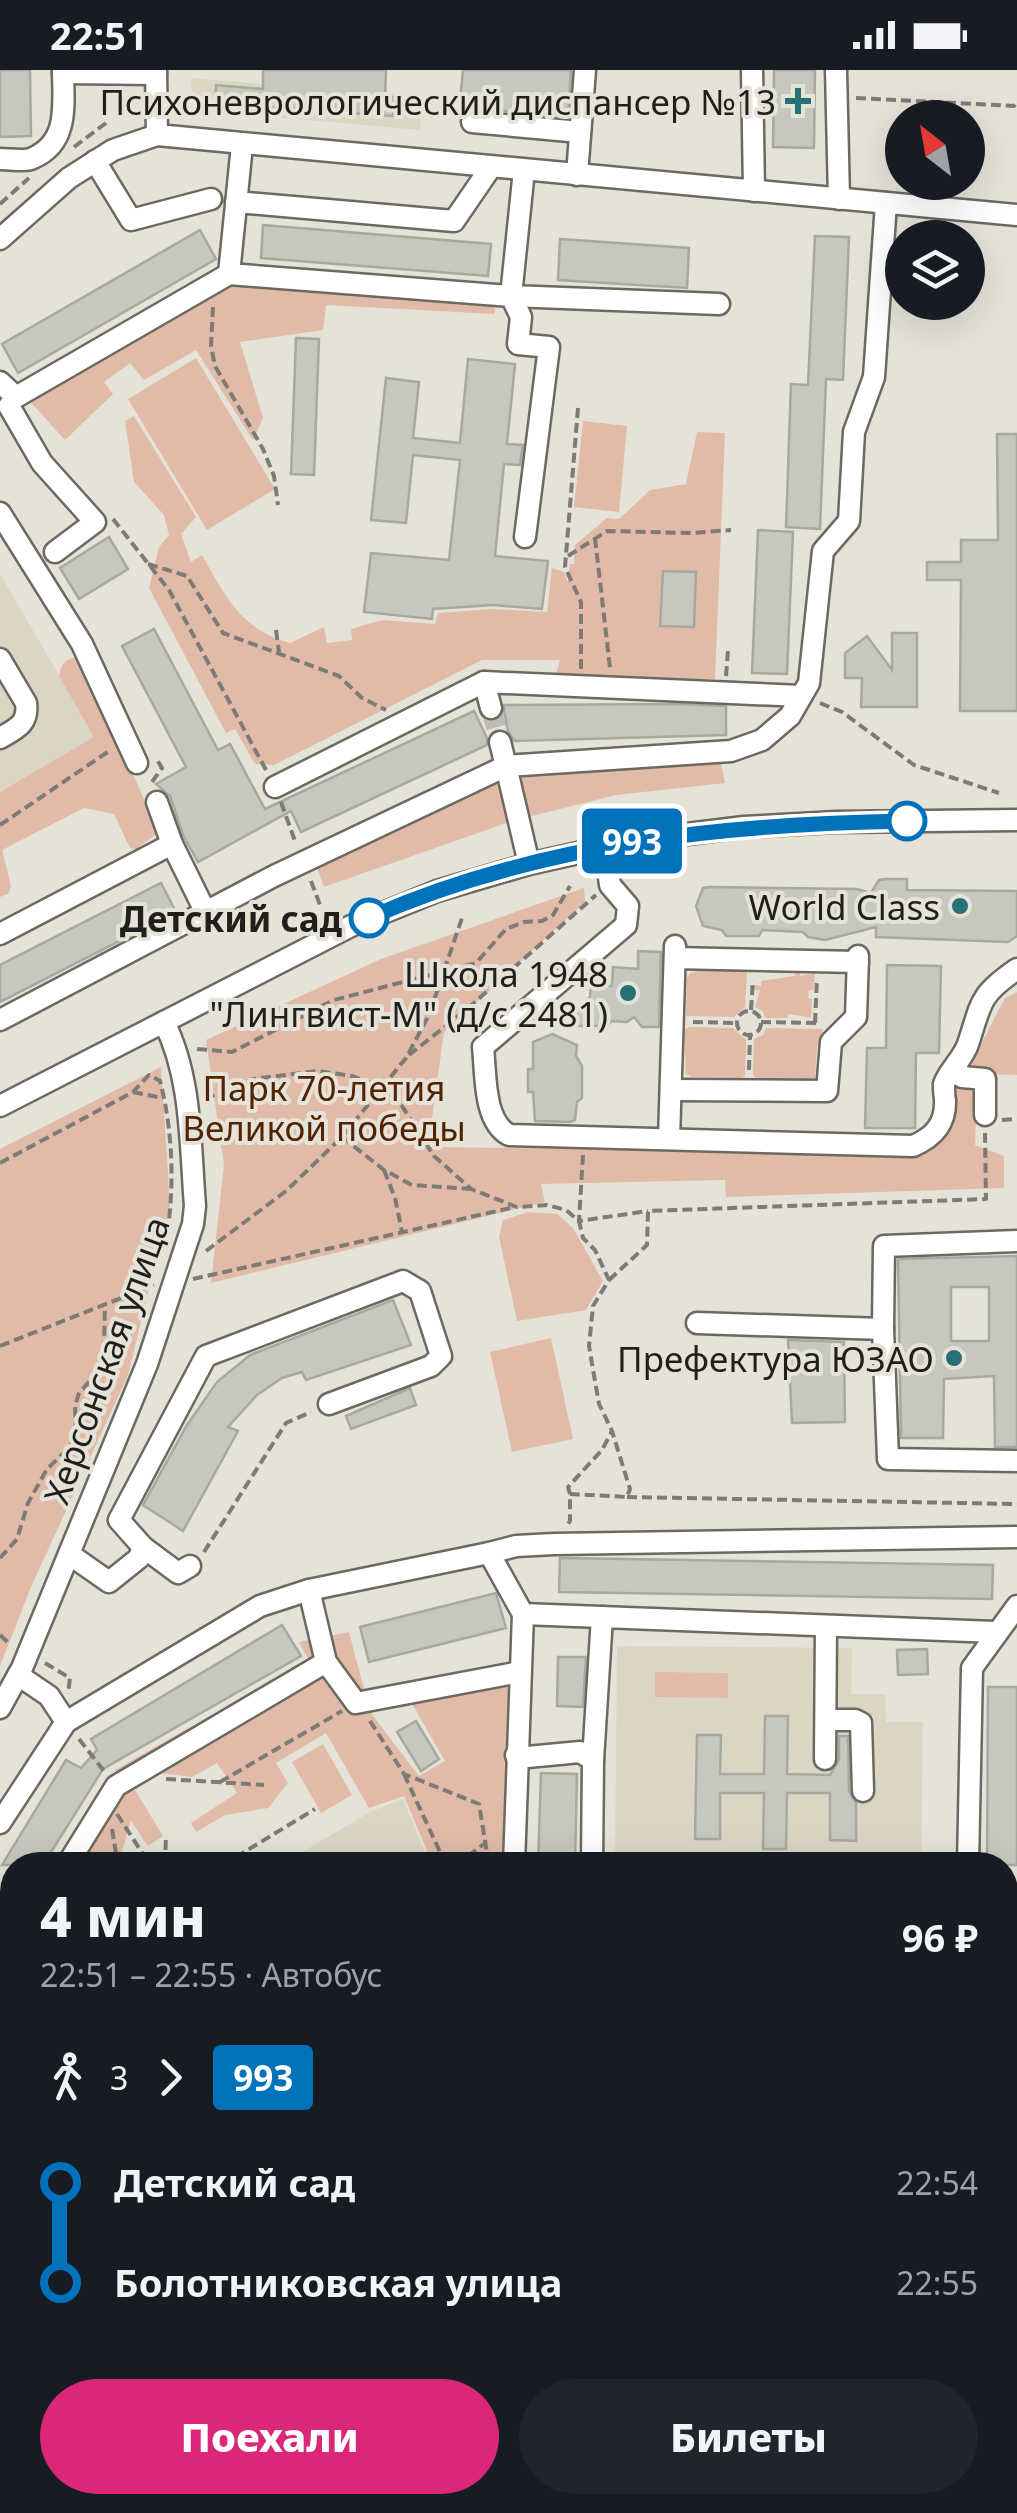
<!DOCTYPE html>
<html lang="ru">
<meta charset="utf-8">
<style>
:root{--surface:#171b24;--page:#20242c;--text:#f1f3f6;--muted:#9ea1a6;--accent:#db2777}
body{margin:0;font-family:"Noto Sans",sans-serif;background:var(--page);color:var(--text);height:100vh;display:flex;flex-direction:column;font-size:38px;white-space:nowrap}
*{box-sizing:border-box;margin:0}
p{font-size:32px;color:var(--muted)}
.icon{flex:none;width:55px;height:55px;fill:none;stroke:currentColor;stroke-width:2;stroke-linecap:round;stroke-linejoin:round}
.map{position:relative;flex:1;overflow:hidden}
.panel{position:absolute;left:0px;top:1782px;width:1018px;height:662px;display:flex;flex-direction:column;background:var(--surface);border-radius:40px 40px 0 0;box-shadow:0 10px 40px #0002}
.panel>*{flex:none}
.badge{padding:0 20px;border-radius:8px;font-size:35px;line-height:65px}
.needle{width:65px;rotate:329deg}
.fabs{position:absolute;left:885px;top:30px;display:grid;gap:20px}
.fabs a{display:grid;place-items:center;width:100px;height:100px;border-radius:50%;background:var(--surface);box-shadow:0 10px 40px #0002;font-size:50px}
.map>.badge{position:absolute;translate:-50% -50%;box-shadow:0 0 0 5px #fff}
.legs{display:flex;align-items:center;gap:15px;height:110px;padding:0 40px;font-size:32px}
.legs p{margin-inline-start:auto}
.head{display:flex;align-items:center;justify-content:space-between;height:170px;padding:0 40px}
h1{font-size:55px;font-weight:800;line-height:75px}
.action{display:flex;gap:20px;margin-top:auto;padding:20px 40px}
.action a{flex:1;height:115px;border-radius:60px;background:var(--accent);color:#fff;font-size:40px;font-weight:800;line-height:115px;text-align:center}
.action a+a{background:var(--page);color:var(--text)}
ul{padding:0 40px;list-style:none}
li{display:flex;align-items:center;gap:35px;height:100px;font-size:38px}
li i{display:grid;place-items:center;width:15px;height:100%;margin:0 12px;background:currentColor}
li i::after{content:'';width:25px;height:25px;margin:-12px;border:8px solid;border-radius:50%;background:var(--surface)}
li p{margin-inline-start:auto}
li:first-child i{background:linear-gradient(#0000 50%,currentColor 0)}
li:last-child i{background:linear-gradient(currentColor 50%,#0000 0)}
.status{display:flex;justify-content:space-between;align-items:center;height:70px;padding:0 50px;background:var(--surface);direction:ltr}
.status svg{height:28px;fill:currentColor}
.map>svg:first-child{display:block}
</style>
<div class="status"><b>22:51</b><svg viewBox="0 0 49 12"><path d="M0 12V9h3v3zM5 12V6h3v6zM10 12V3h3v9zM15 12V0h3v12zM26 1h20v11H26zM47 4h2v5h-2z"/></svg></div>
<div class="map">
<svg width="1017" height="2443" viewBox="0 0 1017 2443">
<rect width="100%" height="100%" fill="#e5e2d8"/>
<g fill="#dbd6c4">
<polygon points="191,8 422,27 420,60 193,40"/>
<polygon points="0,504 95,667 0,722"/>
<polygon points="617,1576 852,1578 851,1624 885,1624 886,1652 923,1652 921,1795 615,1795"/>
<polygon points="403,1729 430,1795 280,1795 372,1741"/>
<polygon points="0,2109 12,2111 12,2368 0,2353"/>
<polygon points="217,2433 619,2433 600,2443 223,2443"/>
</g>
<g fill="#e1bba7">
<polygon points="221,196 492,213 495,244 326,235 323,260 240,272 263,348 253,370 196,280 144,310 130,293 104,312 113,324 65,370 14,314"/>
<polygon points="196,288 275,419 207,460 128,329"/>
<path d="M134,346L196,447L181,464L191,492L202,485C226,527 240,559 290,573L324,557L327,573L352,570L351,559L382,550L435,554L438,543L493,539L547,542L552,498L564,502L568,512L570,494H574L575,475L607,448L619,449L650,420L686,414L697,362L725,363L715,609L555,607L560,590H482L274,695L255,694L235,659L226,663L149,518L159,477L169,465L164,445L134,412L125,351Z"/>
<polygon points="583,351 627,356 619,442 574,437"/>
<path d="M78,587L86,592L158,763L136,779L130,778L114,744L84,738L2,780L11,816L8,824L0,827V722L94,667L59,606C62,593 65,589 78,587Z"/>
<polygon points="716,673 725,713 616,725 512,751 324,817 309,776 513,683"/>
<path d="M584,818L585,832L444,962L428,1077L928,1083C950,1062 956,1056 949,1025L958,1014L971,1016L977,1029L975,1075L1004,1086V1118L726,1127L725,1110L541,1114L545,1132L211,1213L224,1095L206,970L381,889Z"/>
<polygon points="698,901 747,901 745,937 734,947 686,946 687,908 690,903"/>
<polygon points="795,902 800,902 800,906 815,903 813,920 809,920 808,928 812,929 811,948 789,944 788,948 765,948 763,941 755,937 760,920 754,919 755,915 761,916 761,911 795,906"/>
<polygon points="1017,922 1017,1005 966,1003 1005,928"/>
<polygon points="689,957 733,958 746,970 745,1005 742,1008 692,1007 686,1004 684,960"/>
<polygon points="766,958 823,959 817,977 815,1008 809,1010 757,1009 753,1005 754,969 763,965"/>
<polygon points="161,997 170,1134 128,1305 31,1517 0,1596 0,1079"/>
<polygon points="528,1142 557,1144 573,1158 603,1211 586,1240 517,1251 499,1167 503,1150"/>
<polygon points="551,1268 573,1369 512,1382 490,1282"/>
<polygon points="349,1562 370,1642 419,1706 445,1691 411,1632 509,1614 506,1795 433,1795 404,1726 369,1738 326,1663 276,1693 288,1713 268,1738 225,1745 196,1762 191,1753 237,1723 217,1693 192,1707 136,1700 121,1707 115,1700 309,1590 299,1572"/>
<polygon points="655,1602 728,1603 728,1628 655,1627"/>
<polygon points="323,1674 352,1725 321,1743 292,1692"/>
<polygon points="125,1716 135,1720 163,1766 148,1776 131,1751 118,1795 70,1795"/>
<polygon points="3,2002 12,2011 12,2103 0,2091 0,2008"/>
<polygon points="1017,2171 1017,2268 1005,2275 1005,2178"/>
<polygon points="1017,2354 1017,2443 988,2443 982,2433 1005,2432 1005,2361"/>
<polygon points="824,2433 972,2433 955,2443 807,2443"/>
</g>
<g fill="#c6c8be" stroke="#a7a99f" stroke-width="2.5" fill-rule="evenodd">
<polygon points="0,0 30,0 31,66 0,67"/>
<polygon points="263,0 386,0 385,26 394,27 393,46 215,33 216,15 263,19"/>
<polygon points="463,0 571,0 568,47 473,38 459,41"/>
<polygon points="774,0 815,0 814,78 773,77"/>
<polygon points="263,155 491,174 488,206 261,188"/>
<polygon points="200,160 216,189 18,303 2,274"/>
<polygon points="815,166 849,167 843,310 826,309 820,459 786,457 791,314 808,315"/>
<polygon points="560,169 689,178 687,218 558,210"/>
<polygon points="296,268 319,269 314,405 291,404"/>
<polygon points="468,289 515,294 507,374 523,375 520,395 504,394 495,486 548,491 542,539 493,535 433,539 432,549 364,542 371,483 449,490 460,390 413,385 406,453 371,450 386,308 419,312 413,368 460,373"/>
<polygon points="997,364 1017,364 1017,641 960,641 961,510 927,510 927,492 961,492 961,470 998,470"/>
<polygon points="758,460 793,462 787,604 752,603"/>
<polygon points="109,467 128,499 79,529 60,498"/>
<polygon points="663,501 696,502 694,557 660,556"/>
<polygon points="154,559 218,680 230,674 265,739 474,641 487,668 487,675 301,762 291,741 198,792 183,765 170,726 156,714 186,697 122,576"/>
<polygon points="892,563 917,563 917,637 861,637 862,608 845,608 845,583 867,566 892,600"/>
<polygon points="682,634 726,636 726,665 514,671 508,661 504,641 504,635"/>
<polygon points="886,809 907,809 907,820 1017,821 1017,866 1008,872 876,867 876,857 825,870 808,867 803,862 762,860 759,866 726,866 722,860 703,856 696,836 703,818 710,817 857,819 871,823 879,810"/>
<polygon points="161,813 176,842 0,932 0,895"/>
<polygon points="638,881 661,882 659,957 642,957 634,947 627,952 611,951 608,956 576,956 577,939 590,927 591,915 612,916 613,897 638,899"/>
<polygon points="887,895 941,896 939,983 916,983 915,1058 865,1058 867,978 886,978"/>
<polygon points="552,964 577,975 576,986 582,996 582,1028 577,1032 575,1050 570,1052 535,1051 533,1022 528,1022 528,999 533,999 533,972"/>
<path d="M1017,1186V1377H995L994,1306L944,1309L943,1368H901L898,1189ZM951,1217H989V1271H951Z"/>
<polygon points="393,1230 411,1275 306,1310 302,1302 282,1308 257,1325 228,1357 238,1361 183,1461 143,1435 187,1355 217,1312 250,1285"/>
<polygon points="788,1270 844,1272 845,1352 792,1353"/>
<polygon points="410,1318 416,1335 351,1359 346,1346"/>
<polygon points="560,1488 993,1495 992,1529 559,1522"/>
<polygon points="496,1523 506,1558 369,1592 360,1557"/>
<polygon points="282,1555 301,1586 103,1699 43,1795 2,1795 66,1690 81,1698 97,1680 91,1669"/>
<polygon points="927,1579 928,1604 898,1605 897,1580"/>
<polygon points="558,1587 586,1587 583,1637 557,1636"/>
<polygon points="988,1617 1017,1617 1017,1795 987,1795"/>
<polygon points="765,1646 788,1646 787,1704 830,1705 839,1690 839,1666 848,1666 849,1721 856,1733 856,1771 830,1770 830,1723 787,1723 786,1779 763,1779 764,1723 720,1723 720,1769 695,1769 697,1665 721,1665 720,1704 764,1704"/>
<polygon points="416,1651 439,1689 421,1701 397,1662"/>
<polygon points="541,1703 577,1704 575,1795 538,1795"/>
</g>
<g fill="none" stroke-linecap="round" stroke-linejoin="round">
<polyline stroke="#bebbb2" stroke-width="20" stroke-dasharray="20 10" stroke-linecap="butt" points="491,638 500,672"/>
<defs>
<g id="minor">
<polyline points="156,0 157,65"/>
<polyline points="752,0 754,121"/>
<polyline points="836,0 839,129"/>
<polyline points="63,3 156,4"/>
<polyline points="472,52 580,62"/>
<polyline points="242,75 229,204 511,226 521,247 518,274 549,277 525,467"/>
<path d="M0,89C10,89 25,92 33,88C70,72 63,33 63,0"/>
<polyline points="95,91 131,150 211,129"/>
<polyline points="524,100 511,226 719,234"/>
<polyline points="577,105 585,0"/>
<polyline points="236,132 454,151 491,97"/>
<polyline points="0,169 69,108 113,80 157,65 1017,145"/>
<polyline points="0,312 16,327 229,204"/>
<polyline points="9,336 42,393 95,452 55,482"/>
<polyline points="0,443 82,574 137,693"/>
<path d="M0,589L26,633C29,654 16,659 0,668"/>
<polyline points="484,612 491,638"/>
<polyline points="275,717 484,612 801,626"/>
<polyline points="157,732 172,774 206,843"/>
<path d="M605,776L610,815L628,836L626,855L483,977C486,1003 483,1051 509,1065L913,1076C934,1067 946,1054 945,1030C944,1029 944,1015 944,1014C949,1000 963,989 968,974C982,932 978,926 1017,899"/>
<polyline points="529,794 506,696 731,681 762,670 790,646 809,613 823,481 849,451 854,362 874,307 886,133"/>
<polyline points="0,864 172,774"/>
<polyline points="675,888 858,892"/>
<polyline points="0,950 274,806 506,696 500,672"/>
<polyline points="956,998 962,1007 985,1009 985,1045"/>
<polyline points="671,1020 827,1021 831,972 856,947 858,886"/>
<polyline points="0,1036 351,856 437,821 529,794 631,771 744,757 836,752 1017,750"/>
<polyline points="669,1069 675,876"/>
<polyline points="1017,1171 884,1176 883,1259 888,1389 1017,1391"/>
<polyline points="697,1253 883,1259"/>
<polyline points="489,1483 516,1476 554,1474 1017,1467"/>
<polyline points="69,1484 109,1512 139,1488 143,1477"/>
<polyline points="190,1496 178,1503 143,1477 119,1450 206,1286 403,1211 420,1221 441,1286 431,1296 329,1334"/>
<polyline points="309,1520 326,1592 356,1633 520,1602"/>
<polyline points="523,1544 995,1562"/>
<polyline points="18,1605 49,1626 66,1652"/>
<path d="M0,1638L22,1598L147,1294L193,1154L195,1136C190,1074 192,1008 164,952"/>
<polyline points="826,1650 855,1650 861,1653 863,1721"/>
<polyline points="516,1685 517,1688 580,1682 593,1690 592,1795"/>
<polyline points="825,1689 826,1556"/>
<polyline points="593,1690 602,1547"/>
<polyline points="0,1753 66,1652 260,1536 309,1520 489,1483 523,1544 514,1795"/>
<polyline points="67,1795 116,1716 326,1592"/>
<polyline points="968,1795 972,1598 1017,1536"/>
<polyline points="0,1899 12,1881"/>
<polyline points="0,1942 10,1952 12,1960"/>
<polyline points="12,1969 9,1995 12,1998"/>
<polyline points="1005,2110 1017,2103"/>
<polyline points="0,2154 12,2167"/>
<polyline points="1005,2282 1017,2274"/>
<polyline points="184,2432 191,2443"/>
<polyline points="73,2443 87,2432"/>
<polyline points="675,2443 691,2432"/>
<polyline points="970,2443 979,2438"/>
</g>
</defs>
<use href="#minor" stroke="#6c6960" stroke-width="25"/>
<g stroke="#7d7b75" stroke-width="4" stroke-dasharray="10 5" stroke-linecap="butt">
<polyline points="856,28 1014,36 1017,32"/>
<polyline points="74,77 106,53"/>
<polyline points="0,134 29,108"/>
<polyline points="213,237 211,276 215,296 263,379 274,406 278,435"/>
<polyline points="578,338 565,497 581,532 581,600"/>
<polyline points="113,449 169,520 266,700"/>
<polyline points="595,468 610,598"/>
<polyline points="568,486 607,461 691,463 731,460"/>
<polyline points="148,494 187,506 223,563 339,606 362,628 386,640"/>
<polyline points="276,560 279,582"/>
<polyline points="726,606 728,580"/>
<polyline points="820,633 842,642 914,695 999,723"/>
<polyline points="152,712 162,698 156,688"/>
<polyline points="281,732 296,774"/>
<polyline points="585,747 587,762"/>
<polyline points="0,755 109,681"/>
<polyline points="311,811 320,835"/>
<polyline points="751,940 753,910"/>
<circle cx="749" cy="953" r="12"/>
<polyline points="693,952 737,953"/>
<polyline points="761,952 821,953"/>
<polyline points="815,953 817,908"/>
<polyline points="197,979 232,982 334,930 476,893 506,859 524,852 542,851 553,845 570,816"/>
<polyline points="409,985 466,940 596,825"/>
<polyline points="749,1000 750,965"/>
<polyline points="133,1022 162,1028"/>
<polyline points="205,1029 253,1009 318,1001 352,1006 381,1017 402,1036 434,1086 471,1119 517,1137 547,1135 566,1140 579,1151 583,1168 595,1180 609,1210 593,1236 589,1276 599,1334 612,1361 630,1419 627,1427 570,1424 570,1451 566,1457"/>
<polyline points="1002,1050 1017,1049"/>
<polyline points="342,1067 384,1100 412,1115 471,1119"/>
<polyline points="583,1085 579,1151 648,1141"/>
<path d="M0,1093L133,1022L149,1005L160,1011C173,1060 175,1120 166,1170"/>
<polyline points="384,1100 395,1128 402,1162"/>
<polyline points="206,1181 286,1121 342,1067 406,988 429,945 462,848"/>
<polyline points="193,1209 515,1137"/>
<polyline points="609,1210 647,1175 648,1141 986,1129 985,1063"/>
<polyline points="0,1276 154,1215"/>
<polyline points="570,1424 568,1417 602,1380 612,1361"/>
<polyline points="627,1427 1017,1434"/>
<polyline points="204,1482 286,1353 311,1342"/>
<polyline points="0,1488 17,1469 28,1433 47,1399 70,1377 76,1362 75,1336 79,1323 98,1302 104,1278 105,1233"/>
<polyline points="0,1565 10,1574"/>
<polyline points="45,1593 70,1608 68,1624"/>
<polyline points="370,1651 404,1704 479,1734 489,1795"/>
<polyline points="79,1669 104,1701"/>
<polyline points="404,1704 446,1795"/>
<polyline points="166,1709 264,1715"/>
<polyline points="220,1712 342,1641"/>
<polyline points="117,1744 150,1795"/>
<polyline points="112,1759 118,1795"/>
<polyline points="165,1795 166,1765"/>
<polyline points="223,1795 315,1739"/>
<polyline points="456,1795 484,1774"/>
<polyline points="0,2081 12,2080"/>
<polyline points="0,2082 12,2093"/>
<polyline points="0,2341 12,2354"/>
<polyline points="1005,2409 1017,2396"/>
<polyline points="1005,2425 1017,2437"/>
</g>
<use href="#minor" stroke="#fff" stroke-width="20"/>
</g>
<g fill="none" stroke-linecap="round" stroke-linejoin="round">
<defs>
<path id="line-1" d="M369,848C539,773 723,754 907,751"/>
</defs>
<use href="#line-1" stroke="#fff" stroke-width="22"/>
<use href="#line-1" stroke="#0072bc" stroke-width="15"/>
</g>
<g fill="#267076" stroke="#e5e2d8" stroke-width="4">
<path d="M793 16h10v10h10v10h-10v10h-10v-10h-10v-10h10z"/>
<circle cx="960" cy="836" r="10"/>
<circle cx="628" cy="923" r="10"/>
<circle cx="954" cy="1288" r="10"/>
</g>
<g fill="#fff" stroke="#0072bc" stroke-width="5">
<circle cx="907" cy="751" r="18"/>
<circle cx="369" cy="848" r="18"/>
</g>
<g text-anchor="middle" dominant-baseline="central" stroke-width="8" stroke-linejoin="round" paint-order="stroke">
<g font-size="35" fill="#201f1c" stroke="#e5e2d8" text-anchor="end">
<text x="776" y="31">Психоневрологический диспансер №13</text>
<text x="940" y="836">World Class</text>
<text x="608" y="903">Школа 1948<tspan x="608" dy="40">"Лингвист-М" (д/с 2481)</tspan></text>
<text x="934" y="1288">Префектура ЮЗАО</text>
</g>
<g font-size="35" font-weight="bold" fill="#201f1c" stroke="#e5e2d8" text-anchor="end">
<text x="342" y="848">Детский сад</text>
</g>
<g font-size="35" fill="#532301" stroke="#e5e2d8">
<text x="324" y="1017">Парк 70-летия<tspan x="324" dy="40">Великой победы</tspan></text>
</g>
<g font-size="35" fill="#201f1c" stroke="#e5e2d8">
<text transform="translate(106 1290) rotate(-70)">Херсонская улица</text>
</g>
</g>
</svg>
<div class="fabs">
<a><svg class="needle" viewBox="-14 -14 28 28"><path d="M0-13l5 13h-10z" fill="#e53935"/><path d="M0 13l5-13h-10z" fill="#9ea1a6"/></svg></a>
<a><svg class="icon" aria-label="layers" viewBox="0 0 24 24"><path d="M12 4l9 5-9 5-9-5zM3 14l9 5 9-5"/></svg></a>
</div>
<b class="badge" style="left:632px;top:771px;background:#0072bc;color:#fff">993</b>
<section class="panel">
<div class="head"><div><h1>4 мин</h1><p>22:51 – 22:55 · Автобус</p></div><b>96 ₽</b></div>
<div class="legs"><svg class="icon" aria-label="walk" viewBox="0 0 24 24"><circle cx="13" cy="4" r="2"/><path d="M13 8l-2 6 4 7M11 14l-3 7M7 12l3-4h3l4 4"/></svg>3<svg class="icon" aria-label="forward" viewBox="0 0 24 24"><path d="M9 5l7 7-7 7"/></svg><b class="badge" style="background:#0072bc;color:#fff">993</b></div>
<ul>
<li><i style="color:#0072bc"></i><b>Детский сад</b><p>22:54</p></li>
<li><i style="color:#0072bc"></i><b>Болотниковская улица</b><p>22:55</p></li>
</ul>
<div class="action"><a>Поехали</a><a>Билеты</a></div>
</section>
</div>
